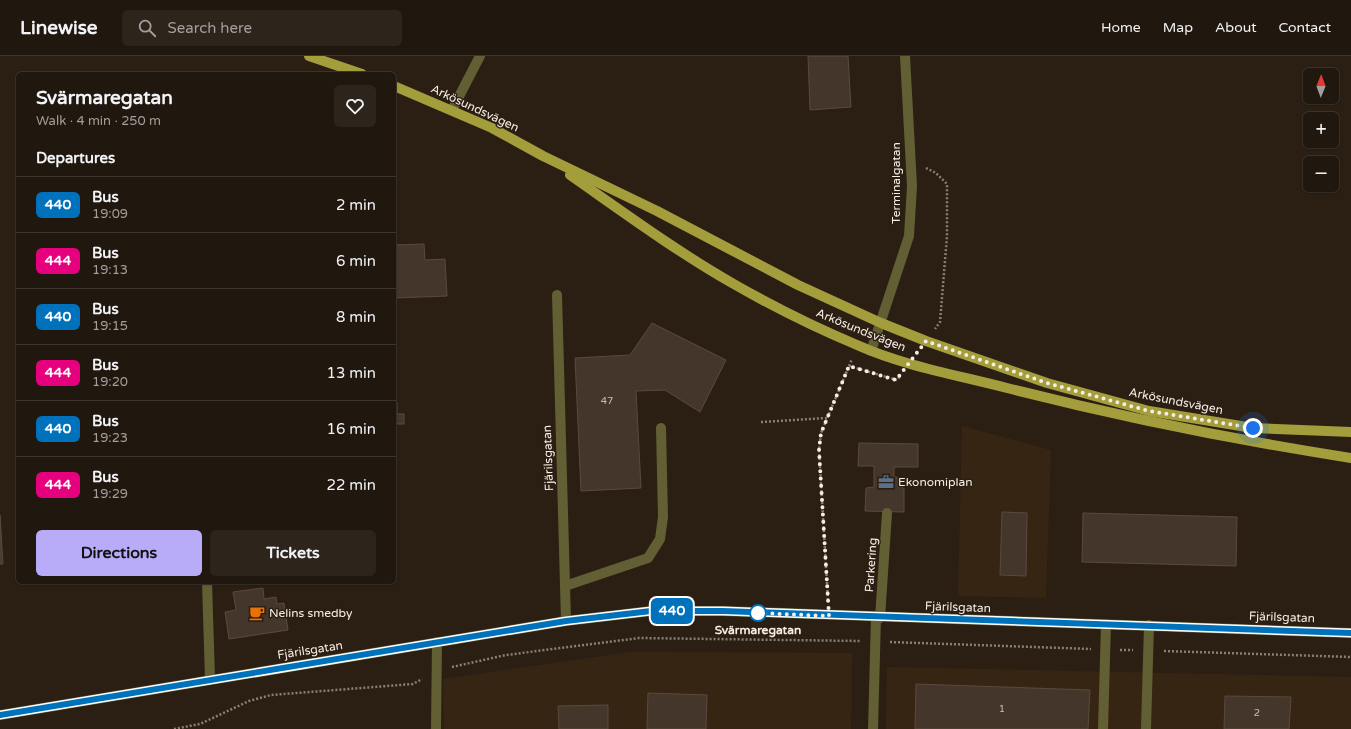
<!DOCTYPE html>
<meta charset="utf-8">
<style>
:root{--surface:#20170e;--page:#2d241c;--text:#f1f3f6;--muted:#a29f9e;--line:#3d362e;--accent:#b8abf7}
body{margin:0;font-family:"Varela Round",sans-serif;background:var(--page);color:var(--text);height:100vh;display:flex;flex-direction:column;font-size:15px;white-space:nowrap}
*{box-sizing:border-box;margin:0}
p{font-size:13px;color:var(--muted)}
.icon{flex:none;width:22px;height:22px;fill:none;stroke:currentColor;stroke-width:2;stroke-linecap:round;stroke-linejoin:round}
.map{position:relative;flex:1;overflow:hidden}
.drawer{position:absolute;left:16px;top:16px;width:380px;height:512px;display:flex;flex-direction:column;background:var(--surface);border-radius:6px;box-shadow:0 1px 3px #0004,0 0 0 1px var(--line)}
.drawer>*{flex:none}
.badge{padding:0 8px;border-radius:6px;font-size:14px;line-height:26px}
.needle{width:26px;rotate:1deg}
.controls{position:absolute;left:1303px;top:12px;display:grid;gap:8px}
.controls a{display:grid;place-items:center;width:36px;height:36px;border-radius:6px;background:var(--surface);box-shadow:0 1px 3px #0004,0 0 0 1px var(--line);font-size:20px}
.you{position:absolute;width:20px;height:20px;margin:-10px;border:3px solid #fff;border-radius:50%;background:#1a73e8;box-shadow:0 0 0 6px #1a73e833}
.map>.badge{position:absolute;translate:-50% -50%;box-shadow:0 0 0 2px #fff}
h2{padding:0 20px;font-size:15px;line-height:36px}
.round{display:grid;place-items:center;flex:none;width:42px;height:42px;border-radius:6px;background:var(--page)}
.head{display:flex;align-items:center;justify-content:space-between;height:68px;padding:0 20px}
h1{font-size:19px;font-weight:800;line-height:30px}
.primary-button{display:flex;gap:8px;margin-top:auto;padding:8px 20px}
.primary-button a{flex:1;height:46px;border-radius:6px;background:var(--accent);color:#111;font-size:16px;font-weight:800;line-height:46px;text-align:center}
.primary-button a+a{background:var(--page);color:var(--text)}
ul{padding:0;list-style:none}
li{display:flex;align-items:center;gap:12px;height:56px;padding:0 20px;border-top:1px solid var(--line)}
li div{flex:1}
li b{display:block;font-size:15px}
li em{font-style:normal}
li .badge{min-width:44px;font-weight:700;text-align:center}
header{display:flex;align-items:center;gap:24px;box-sizing:border-box;height:56px;padding:0 20px;background:var(--surface);border-bottom:1px solid var(--line)}
header strong{font-size:19px}
nav{display:flex;gap:22px;margin-inline-start:auto;font-size:14px}
.search{width:280px;height:36px;background:var(--page);display:flex;align-items:center;gap:10px;box-sizing:border-box;padding:0 14px;border-radius:6px;color:var(--muted);font-size:15px}
.map>svg:first-child{display:block}
</style>
<header>
<strong>Linewise</strong>
<div class="search"><svg class="icon" aria-label="search" viewBox="0 0 24 24"><circle cx="10" cy="10" r="6"/><path d="M15 15l6 6"/></svg>Search here</div>
<nav><a>Home</a><a>Map</a><a>About</a><a>Contact</a></nav>
</header>
<div class="map">
<svg width="1351" height="673" viewBox="0 0 1351 673">
<rect width="100%" height="100%" fill="#2b1f13"/>
<g fill="#372514">
<polygon points="962,370 1051,394 1046,542 958,540"/>
<polygon points="630,596 852,597 851,673 444,673 443,623"/>
<polygon points="887,611 1351,621 1351,673 886,673"/>
</g>
<g fill="#45362b" stroke="#5a4a3e">
<polygon points="808,0 848,0 851,51 810,54"/>
<polygon points="424,188 425,204 445,203 447,240 394,242 394,189"/>
<polygon points="652,267 726,304 700,356 665,334 636,335 641,432 581,435 575,302 630,299"/>
<polygon points="394,346 397,346 397,358 404,358 404,368 394,368"/>
<polygon points="859,387 918,388 918,411 894,411 894,421 897,421 898,431 904,432 904,456 865,455 866,432 874,431 874,410 858,410"/>
<polygon points="1002,456 1027,457 1026,520 1000,519"/>
<polygon points="1083,457 1237,461 1236,510 1082,506"/>
<polygon points="0,459 3,508 0,508"/>
<polygon points="263,532 264,543 276,541 277,548 284,547 288,574 229,583 225,556 236,554 233,536"/>
<polygon points="916,628 1090,634 1088,673 915,673"/>
<polygon points="648,637 707,639 706,673 647,673"/>
<polygon points="1225,640 1291,641 1289,673 1224,673"/>
<polygon points="608,649 608,673 559,673 558,650"/>
</g>
<g fill="none" stroke-linecap="round" stroke-linejoin="round">
<g stroke="#8a7f75" stroke-width="2.5" stroke-dasharray="2 2" stroke-linecap="butt">
<polyline points="926,112 936,117 947,128 947,180 940,266 935,273"/>
<polyline points="849,310 897,324 900,320"/>
<polyline points="761,366 827,362"/>
<polyline points="828,544 819,394 821,377 852,303"/>
<polyline points="890,586 1091,593"/>
<polyline points="1120,594 1133,594"/>
<polyline points="1164,595 1351,601"/>
<polyline points="452,611 506,599 639,582 861,585"/>
<polyline points="174,673 200,668 249,645 271,639 413,628 422,623"/>
</g>
<g stroke="#625f34" stroke-width="10">
<polyline points="452,54 480,0"/>
<polyline points="557,239 566,565"/>
<polyline points="871,295 909,180 912,130 905,0"/>
<polyline points="207,526 210,623"/>
<polyline points="565,530 648,502 660,483 663,461 661,372"/>
<polyline points="880,562 887,457"/>
<polyline points="0,659 566,565 651,555 723,555 1351,577"/>
<polyline points="436,673 437,586"/>
<polyline points="873,673 876,561"/>
<polyline points="1103,673 1106,568"/>
<polyline points="1146,673 1149,569"/>
</g>
<g stroke="#a39d3b" stroke-width="10">
<polyline points="309,0 362,18"/>
<polyline points="394,30 492,72 543,100 657,155 798,229 881,267 926,285 1047,327 1149,355 1253,372 1351,376"/>
<path d="M570,119C623,156 676,195 732,227C772,250 814,271 857,289C904,310 957,319 1007,332C1121,361 1235,384 1351,402"/>
</g>
</g>
<g fill="none" stroke-linecap="round" stroke-linejoin="round">
<defs>
<polyline id="line" points="0,659 566,565 651,555 723,555 1351,577"/>
</defs>
<use href="#line" stroke="#fff" stroke-width="9"/>
<use href="#line" stroke="#0072bc" stroke-width="6"/>
<polyline stroke="#f6ede5" stroke-width="4" stroke-dasharray="0 7.2" points="758,557 829,560 819,394 821,377 849,310 896,324 926,285 1047,327 1149,355 1253,372"/>
</g>
<defs>
<symbol id="office-bare" viewBox="-9 -9 18 18"><path d="M-6-3h4V-5.5h4V-3h4V5H-6ZM-1-4.5V-3h2v-1.5ZM-6 0V1H6V0Z" fill="#5c6f8a" stroke="#2b1f13" stroke-width="2.5" paint-order="stroke"/></symbol>
<symbol id="cafe-bare" viewBox="-9 -9 18 18"><path d="M-5.5-4.5H6V0H3Q3 3.5 0 3.5H-2.5Q-5.5 3.5-5.5 0ZM3-3.2v2h1.7v-2ZM-6 4.5H4V6H-6Z" fill="#e8710a" stroke="#2b1f13" stroke-width="2.5" paint-order="stroke"/></symbol>
</defs>
<g fill-rule="evenodd">
<use href="#office-bare" x="875" y="415" width="22" height="22"/>
<use href="#cafe-bare" x="246" y="546" width="22" height="22"/>
</g>
<circle fill="#fff" stroke="#0072bc" stroke-width="2" cx="758" cy="557" r="8"/>
<g text-anchor="middle" dominant-baseline="central" stroke-width="3" stroke-linejoin="round" paint-order="stroke">
<g font-size="10" fill="#cabfb6">
<text x="607" y="345">47</text>
<text x="1002" y="653">1</text>
<text x="1257" y="657">2</text>
</g>
<g font-size="12" fill="#f6ede5" stroke="#2b1f13">
<text transform="translate(475 52) rotate(25)">Arkösundsvägen</text>
<text transform="translate(896 127) rotate(-90)">Terminalgatan</text>
<text transform="translate(861 274) rotate(22)">Arkösundsvägen</text>
<text transform="translate(1176 345) rotate(11)">Arkösundsvägen</text>
<text transform="translate(548 402) rotate(-92)">Fjärilsgatan</text>
<text transform="translate(871 509) rotate(-86)">Parkering</text>
<text transform="translate(958 551) rotate(2)">Fjärilsgatan</text>
<text transform="translate(1282 561) rotate(2)">Fjärilsgatan</text>
<text transform="translate(310 594) rotate(-9)">Fjärilsgatan</text>
</g>
<g font-size="12" fill="#f6ede5" stroke="#2b1f13" text-anchor="start">
<text x="898" y="426">Ekonomiplan</text>
<text x="269" y="557">Nelins smedby</text>
</g>
<g font-size="12" font-weight="bold" fill="#f6ede5" stroke="#2b1f13">
<text x="758" y="574">Svärmaregatan</text>
</g>
</g>
</svg>
<div class="controls">
<a><svg class="needle" viewBox="-14 -14 28 28"><path d="M0-13l5 13h-10z" fill="#e53935"/><path d="M0 13l5-13h-10z" fill="#a29f9e"/></svg></a>
<a>+</a>
<a>−</a>
</div>
<div class="you" style="left:1253px;top:372px"></div>
<b class="badge" style="left:672px;top:555px;background:#0072bc;color:#fff">440</b>
<section class="drawer">
<div class="head"><div><h1>Svärmaregatan</h1><p>Walk · 4 min · 250 m</p></div><a class="round"><svg class="icon" aria-label="heart" viewBox="0 0 24 24"><path d="M12 20l-8-8c-3-5 5-10 8-4 3-6 11-1 8 4z"/></svg></a></div>
<h2>Departures</h2>
<ul>
<li><span class="badge" style="background:#0072bc;color:#fff">440</span><div><b>Bus</b><p>19:09</p></div><em>2 min</em></li>
<li><span class="badge" style="background:#e6007e;color:#fff">444</span><div><b>Bus</b><p>19:13</p></div><em>6 min</em></li>
<li><span class="badge" style="background:#0072bc;color:#fff">440</span><div><b>Bus</b><p>19:15</p></div><em>8 min</em></li>
<li><span class="badge" style="background:#e6007e;color:#fff">444</span><div><b>Bus</b><p>19:20</p></div><em>13 min</em></li>
<li><span class="badge" style="background:#0072bc;color:#fff">440</span><div><b>Bus</b><p>19:23</p></div><em>16 min</em></li>
<li><span class="badge" style="background:#e6007e;color:#fff">444</span><div><b>Bus</b><p>19:29</p></div><em>22 min</em></li>
</ul>
<div class="primary-button"><a>Directions</a><a>Tickets</a></div>
</section>
</div>
